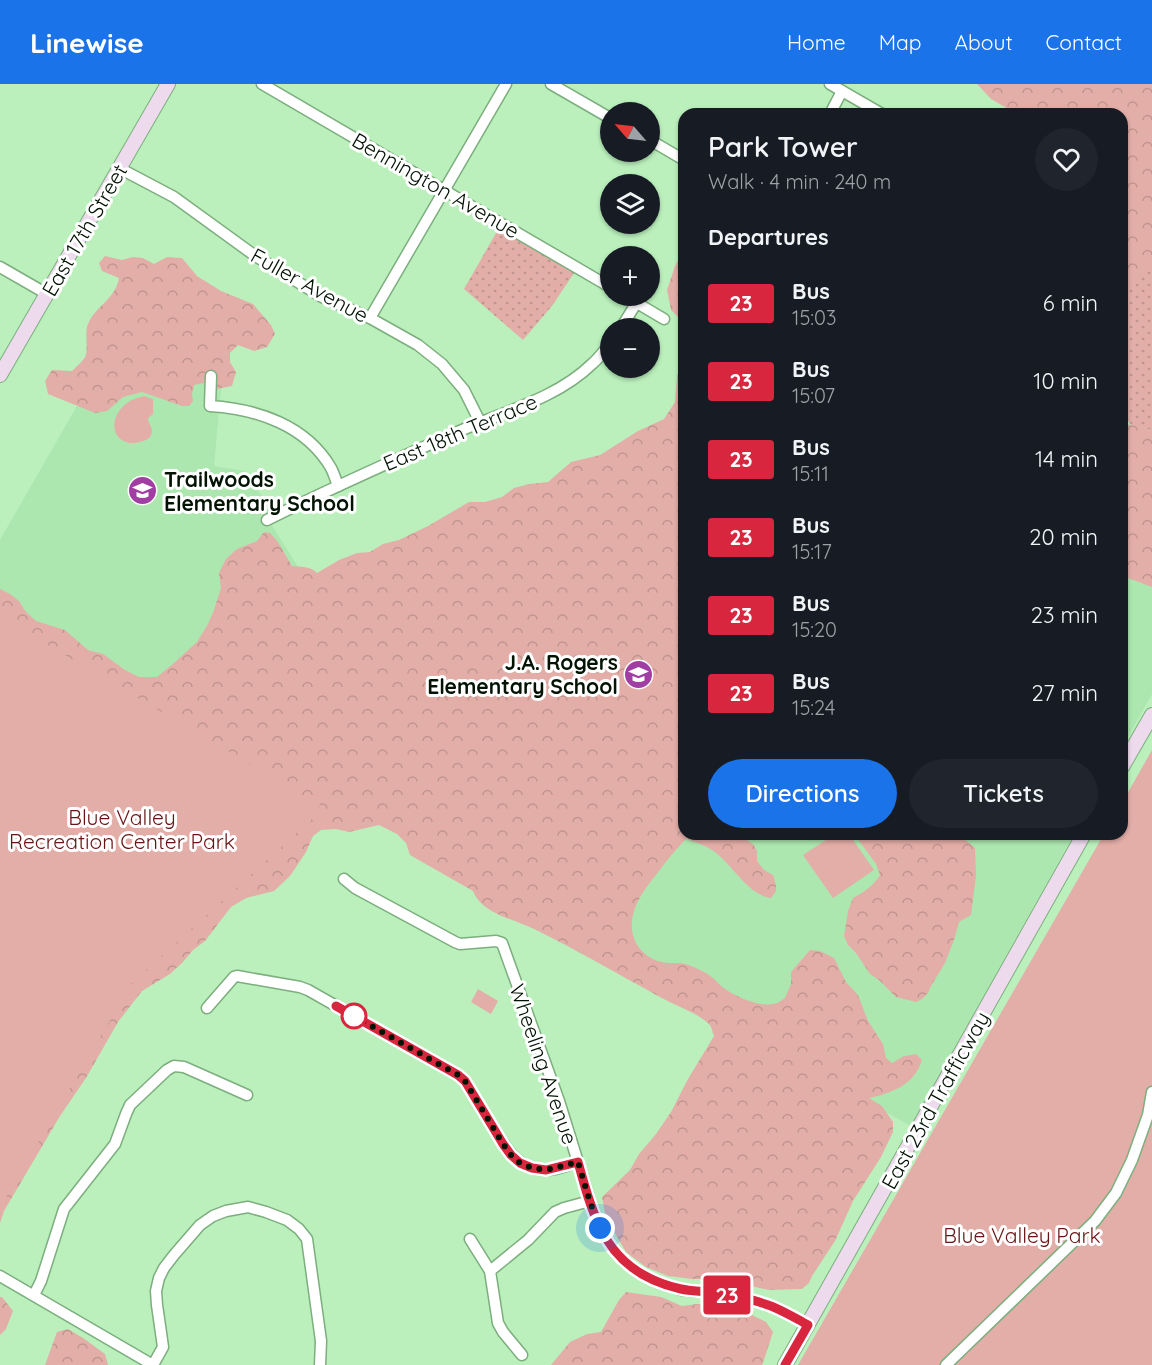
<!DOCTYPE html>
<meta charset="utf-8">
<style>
:root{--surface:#171b24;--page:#20242c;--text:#f1f3f6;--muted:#9ea1a6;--accent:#1a73e8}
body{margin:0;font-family:Quicksand,sans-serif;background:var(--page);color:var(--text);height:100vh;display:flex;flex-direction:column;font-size:22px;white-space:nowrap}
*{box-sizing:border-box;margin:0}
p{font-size:20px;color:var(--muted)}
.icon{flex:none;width:33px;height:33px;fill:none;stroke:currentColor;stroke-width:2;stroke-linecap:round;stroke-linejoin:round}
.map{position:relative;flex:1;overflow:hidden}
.drawer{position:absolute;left:678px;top:24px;width:450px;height:732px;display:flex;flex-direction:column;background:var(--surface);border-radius:18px;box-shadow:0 2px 4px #0004}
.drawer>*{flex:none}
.badge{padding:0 12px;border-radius:4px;font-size:21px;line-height:39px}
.needle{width:39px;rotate:298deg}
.fabs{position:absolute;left:600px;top:18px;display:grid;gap:12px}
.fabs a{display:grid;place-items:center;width:60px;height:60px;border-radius:50%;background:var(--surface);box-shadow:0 2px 4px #0004;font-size:30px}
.you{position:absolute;width:30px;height:30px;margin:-15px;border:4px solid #fff;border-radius:50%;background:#1a73e8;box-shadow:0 0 0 9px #1a73e833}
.map>.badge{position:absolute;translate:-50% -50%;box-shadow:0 0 0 3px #fff}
h2{padding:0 30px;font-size:22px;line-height:54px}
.round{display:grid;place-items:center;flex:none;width:63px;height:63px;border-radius:32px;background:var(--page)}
.overview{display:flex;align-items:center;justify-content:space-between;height:102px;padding:0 30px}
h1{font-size:28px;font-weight:600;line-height:45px}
.button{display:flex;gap:12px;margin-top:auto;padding:12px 30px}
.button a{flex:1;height:69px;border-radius:36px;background:var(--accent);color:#fff;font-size:24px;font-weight:600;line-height:69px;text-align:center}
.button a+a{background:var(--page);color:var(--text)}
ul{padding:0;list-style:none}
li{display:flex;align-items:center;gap:18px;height:78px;padding:0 30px}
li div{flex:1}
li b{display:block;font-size:22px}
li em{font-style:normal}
li .badge{min-width:66px;font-weight:700;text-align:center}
header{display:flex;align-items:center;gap:36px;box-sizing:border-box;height:84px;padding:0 30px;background:var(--accent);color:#fff}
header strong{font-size:28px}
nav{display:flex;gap:33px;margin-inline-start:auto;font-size:21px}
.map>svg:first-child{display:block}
</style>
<header>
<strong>Linewise</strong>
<nav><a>Home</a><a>Map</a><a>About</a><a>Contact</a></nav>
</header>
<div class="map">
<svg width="1152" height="1281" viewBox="0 0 1152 1281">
<defs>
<pattern id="grass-dots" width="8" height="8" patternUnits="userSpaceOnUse" patternTransform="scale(1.5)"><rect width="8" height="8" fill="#e3aea8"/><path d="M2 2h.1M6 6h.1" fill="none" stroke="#c1958f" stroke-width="1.8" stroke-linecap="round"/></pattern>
<pattern id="forest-crowns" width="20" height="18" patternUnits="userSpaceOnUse" patternTransform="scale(1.5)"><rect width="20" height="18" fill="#e3aea8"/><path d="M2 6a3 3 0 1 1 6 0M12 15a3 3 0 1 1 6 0" fill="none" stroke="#c1958f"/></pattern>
</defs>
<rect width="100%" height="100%" fill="#bbf0bd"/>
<g fill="#ace7af">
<polygon points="152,191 228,232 214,382 245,387 272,427 266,432 302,489 218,661 0,533 0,456"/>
<polygon points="1122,475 1152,492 1152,610 1122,664"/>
<polygon points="684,750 1074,750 911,1042 474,807"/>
</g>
<g fill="url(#grass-dots)">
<polygon points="500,142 576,186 552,222 523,256 464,205"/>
<polygon points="1152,177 1152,346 1132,342 1122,329 1122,204"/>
</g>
<g fill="url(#forest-crowns)">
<polygon points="977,0 1152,0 1152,177 1142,189 1122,204 1122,30 1017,30 991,15"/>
<polygon points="684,166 684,239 671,226 667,206 675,182"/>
<path d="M105,172L122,176L133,173L143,174L154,180L167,173L182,174L197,192L221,207L253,220L271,241L275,250L267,263L254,267L238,261L230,269V278L236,288L232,302L217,305L204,299L194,301L192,310L193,317L189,322H182L142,308L123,313L107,327L95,329L48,310L45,297L52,286L72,287C76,283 83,277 85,273C89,264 84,249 88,240C96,221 115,216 119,194L102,187L99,179Z"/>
<path d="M684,277V750H738L754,761L757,767V777L764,786L773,791L776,801V807L771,814C747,811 732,779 712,766C704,761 695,758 686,755C676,765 667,776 659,787C651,797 643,807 638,817C627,838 630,862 651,874C660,879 668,879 678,879C686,879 697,884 704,888C713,892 718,900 725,905C737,913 759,923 773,920C777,920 782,916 785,914L791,900V888L810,866L820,867L834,874L846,898L858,911L868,937L883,960L886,974L892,979L904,972L916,970L922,976C915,1000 893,1009 869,1014L882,1022L893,1038V1048L881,1073L853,1117L835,1157L812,1192L809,1199L802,1205L769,1206L718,1195H692L668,1192L646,1183L626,1168L606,1134L602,1113L630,1086L639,1070L656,1050L671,1028L688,995L714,952C712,947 712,943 709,940C696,928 676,922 660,913C618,890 577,866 534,845C514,835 482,830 473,807L410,771L406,759L397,750L379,741L349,748L336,745L321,746L313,752L306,768L290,792L274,807L246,814L231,823L205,857L193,866L182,879L170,890L142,907L118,938L86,994L60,1032L4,1127L0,1139V505L10,510L19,517L26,528L36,537L65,546L88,566L103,570L125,586L139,593H157L174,579L197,558L208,540L214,526L221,504L219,489L226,475L237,465L257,457L264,448L270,449L278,458L292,482C300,483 311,482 317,489L339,476L357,469L370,468L383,460L399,456L428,442L469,418H485L502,413L514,404L529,400L548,398L571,378L600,371L638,347L664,335L675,318L677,292L682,279Z"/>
<polygon points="1122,339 1152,346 1152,503 1128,494 1122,490"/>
<path d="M854,750H947L967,757L975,764L976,792L971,831L959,838L954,856L945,879L931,902L928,909L922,915L916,918L896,913L879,896L870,890L856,869L848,861L844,852L848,827L853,814C864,808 873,802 880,791L876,780Z"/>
<polygon points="626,1208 661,1213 682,1222 697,1220 744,1227 766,1238 773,1248 763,1279 762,1281 551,1281 570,1258 587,1250 601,1248 619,1216"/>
<polygon points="0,1213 2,1213 13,1227 6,1245 0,1251"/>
<polygon points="68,1245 83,1254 105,1270 108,1281 45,1281 57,1248"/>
</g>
<g fill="#e3aea8">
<path d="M144,312L153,315V330L148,334C148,339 152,343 152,347C152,352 148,356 143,357C114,367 104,336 127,319C132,315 138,314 144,312Z"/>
<polygon points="0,533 320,721 313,734 132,899 0,1123"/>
<polygon points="1152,666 1152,1281 798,1281 1104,750 1122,750 1122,719"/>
<polygon points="835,750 849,750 874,786 833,814 803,771"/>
<polygon points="478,905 498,917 491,930 471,918"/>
</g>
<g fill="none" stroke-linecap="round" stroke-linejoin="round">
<defs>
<g id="street">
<polyline points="262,0 610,203"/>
<polyline points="551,0 610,34"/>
<polyline points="830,0 882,30"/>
<polyline points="830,30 842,7"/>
<polyline points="650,56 684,76"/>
<polyline points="119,84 174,113 254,171 322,213 370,234 418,261 442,280 464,306 480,338"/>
<polyline points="0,183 47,210"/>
<polyline points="625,212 664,235"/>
<polyline points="370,234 506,0"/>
<polyline points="621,244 637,218"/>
<path d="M211,292L210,322C257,325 306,341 331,384C334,390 336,396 338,402"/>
<path d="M267,436C331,404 397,375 462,346C506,327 557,314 592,280C599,274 605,266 610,259"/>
<polyline points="344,795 355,804 455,858 460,860 496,857 502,859 559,1017 590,1117 600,1144 612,1163 624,1177 638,1188 659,1199 682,1206 715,1209 763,1219 777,1224 808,1241"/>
<path d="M207,924L234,893L237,892L300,903L308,906L458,991L465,997C473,1010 481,1024 489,1037C503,1059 516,1087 546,1086C557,1086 568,1081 578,1078"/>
<polyline points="470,1155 490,1187 498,1239 503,1248 522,1271"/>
<polyline points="490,1187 528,1156 555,1128 564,1124 590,1117"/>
<polyline points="0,1192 153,1281"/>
<polyline points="34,1211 41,1197 64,1125 115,1060 126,1030 130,1021 167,986 174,982 184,983 247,1011"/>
<polyline points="153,1281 163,1263 157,1221 156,1207 159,1194 164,1184 174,1171 200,1141 213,1132 226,1127 248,1123 266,1128 287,1136 299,1145 307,1155 321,1257 320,1281"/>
<polyline points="946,1281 1095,1137 1116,1109 1132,1076 1148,1031 1152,1008"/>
</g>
<g id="secondary">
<polyline points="0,291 168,0"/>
<polyline points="1122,683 1152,631"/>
<polyline points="785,1281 1084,750"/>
</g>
</defs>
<use href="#street" stroke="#7cae7e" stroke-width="13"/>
<use href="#secondary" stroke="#7cae7e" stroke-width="16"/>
<use href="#street" stroke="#fff" stroke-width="10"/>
<use href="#secondary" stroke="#eddaed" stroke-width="14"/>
</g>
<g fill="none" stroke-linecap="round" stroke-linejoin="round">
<defs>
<path id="line" d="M336,922L458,991L465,997L503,1060L511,1071L520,1079L532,1084L546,1086L578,1078C584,1100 590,1123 600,1143C616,1178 645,1197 681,1205C690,1207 699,1207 708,1208C726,1211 745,1213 762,1219C778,1223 793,1233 808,1241L785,1281"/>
</defs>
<use href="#line" stroke="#fff" stroke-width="14"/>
<use href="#line" stroke="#d7263d" stroke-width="9"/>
<polyline stroke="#021203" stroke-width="6" stroke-dasharray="0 10.8" points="354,932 458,991 465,997 503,1060 511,1071 520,1079 532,1084 546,1086 578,1078 590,1118 600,1144"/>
</g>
<defs>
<symbol id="school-disc" viewBox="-11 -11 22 22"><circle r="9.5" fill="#a03ea4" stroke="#fff"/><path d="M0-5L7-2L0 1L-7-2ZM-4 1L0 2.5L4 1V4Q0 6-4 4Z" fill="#fff"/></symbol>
</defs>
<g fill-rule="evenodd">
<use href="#school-disc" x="126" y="390" width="33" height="33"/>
<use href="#school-disc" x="622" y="574" width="33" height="33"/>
</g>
<circle fill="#fff" stroke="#d7263d" stroke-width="3" cx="354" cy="932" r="12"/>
<g text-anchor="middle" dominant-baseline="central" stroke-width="6" stroke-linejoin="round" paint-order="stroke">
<g font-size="21" fill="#021203" stroke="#fff">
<text transform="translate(436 101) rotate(30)">Bennington Avenue</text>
<text transform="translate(84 146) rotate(-60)">East 17th Street</text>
<text transform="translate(310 201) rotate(29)">Fuller Avenue</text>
<text transform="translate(460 348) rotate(-23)">East 18th Terrace</text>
<text transform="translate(544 980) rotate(71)">Wheeling Avenue</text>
<text transform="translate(935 1016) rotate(-61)">East 23rd Trafficway</text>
</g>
<g font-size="21" font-weight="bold" fill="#021203" stroke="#fff" text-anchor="start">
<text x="164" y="395">Trailwoods<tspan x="164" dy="24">Elementary School</tspan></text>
<text x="618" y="578" text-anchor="end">J.A. Rogers<tspan x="618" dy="24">Elementary School</tspan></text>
</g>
<g font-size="21" fill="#6a1314" stroke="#fff">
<text x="122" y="733">Blue Valley<tspan x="122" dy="24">Recreation Center Park</tspan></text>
<text x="1022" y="1151">Blue Valley Park</text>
</g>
</g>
</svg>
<div class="fabs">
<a><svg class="needle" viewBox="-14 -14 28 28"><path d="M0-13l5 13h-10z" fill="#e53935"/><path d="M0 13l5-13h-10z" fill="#9ea1a6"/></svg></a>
<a><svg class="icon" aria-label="layers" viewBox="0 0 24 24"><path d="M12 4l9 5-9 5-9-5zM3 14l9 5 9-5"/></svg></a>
<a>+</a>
<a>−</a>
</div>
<div class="you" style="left:600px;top:1144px"></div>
<b class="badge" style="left:727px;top:1211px;background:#d7263d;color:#fff">23</b>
<section class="drawer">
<div class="overview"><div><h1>Park Tower</h1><p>Walk · 4 min · 240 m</p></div><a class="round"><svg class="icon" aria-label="heart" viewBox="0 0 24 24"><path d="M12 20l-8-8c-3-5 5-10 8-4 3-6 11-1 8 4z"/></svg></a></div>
<h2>Departures</h2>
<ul>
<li><span class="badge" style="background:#d7263d;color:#fff">23</span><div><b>Bus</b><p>15:03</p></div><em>6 min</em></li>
<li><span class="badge" style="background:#d7263d;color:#fff">23</span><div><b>Bus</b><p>15:07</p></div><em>10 min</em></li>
<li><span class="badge" style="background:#d7263d;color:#fff">23</span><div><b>Bus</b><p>15:11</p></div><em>14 min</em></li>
<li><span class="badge" style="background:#d7263d;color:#fff">23</span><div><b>Bus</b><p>15:17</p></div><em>20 min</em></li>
<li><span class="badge" style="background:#d7263d;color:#fff">23</span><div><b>Bus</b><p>15:20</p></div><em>23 min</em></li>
<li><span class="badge" style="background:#d7263d;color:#fff">23</span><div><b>Bus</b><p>15:24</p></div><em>27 min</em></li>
</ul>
<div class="button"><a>Directions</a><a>Tickets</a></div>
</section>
</div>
